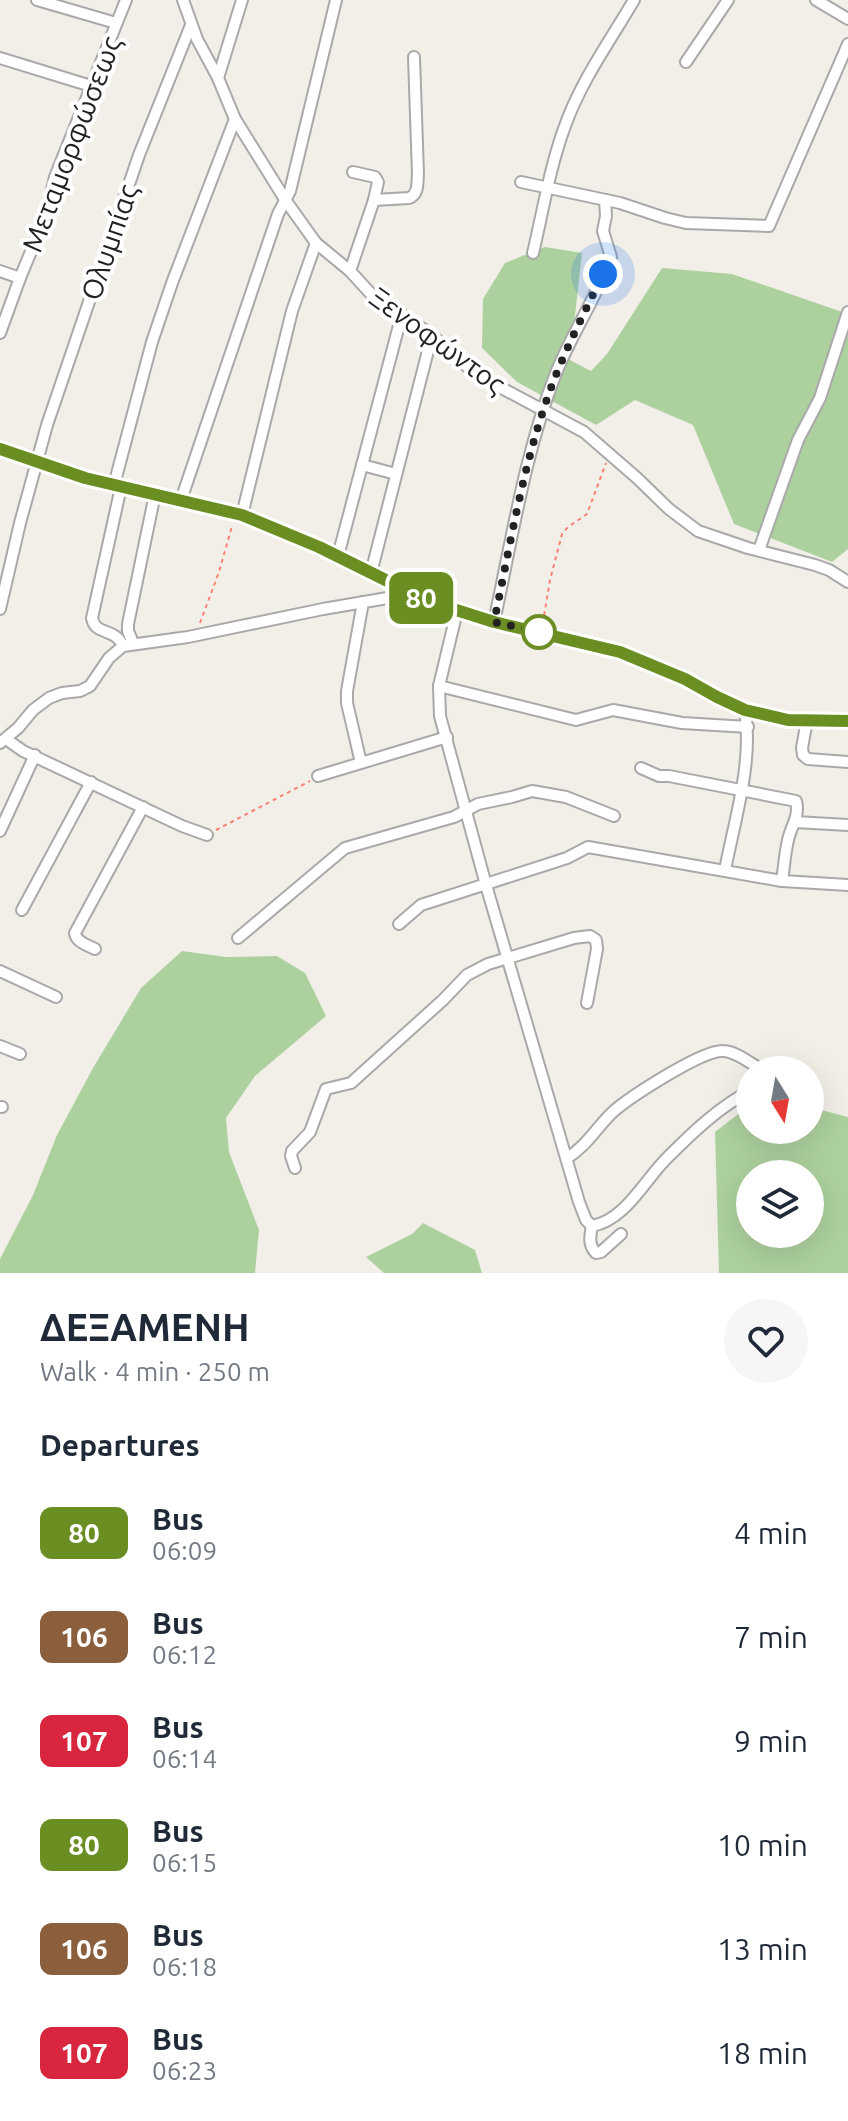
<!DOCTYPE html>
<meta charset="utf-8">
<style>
:root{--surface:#fff;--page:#f6f6f7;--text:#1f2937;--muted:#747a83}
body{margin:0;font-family:Ubuntu,sans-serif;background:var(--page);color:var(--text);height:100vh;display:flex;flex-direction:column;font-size:30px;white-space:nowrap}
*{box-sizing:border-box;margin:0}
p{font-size:26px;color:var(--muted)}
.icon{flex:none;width:44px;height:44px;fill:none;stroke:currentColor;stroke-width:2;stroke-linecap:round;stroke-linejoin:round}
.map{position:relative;height:1273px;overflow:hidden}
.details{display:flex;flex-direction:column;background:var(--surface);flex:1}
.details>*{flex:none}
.badge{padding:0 16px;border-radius:12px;font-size:28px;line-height:52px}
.needle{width:52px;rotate:169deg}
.fabs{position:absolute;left:736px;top:1056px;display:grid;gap:16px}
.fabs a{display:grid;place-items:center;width:88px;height:88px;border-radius:50%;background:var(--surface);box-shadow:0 8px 32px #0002;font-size:40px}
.you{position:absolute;width:40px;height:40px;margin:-20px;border:6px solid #fff;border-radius:50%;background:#1a73e8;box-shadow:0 0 0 12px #1a73e833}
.map>.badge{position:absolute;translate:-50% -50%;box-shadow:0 0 0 4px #fff}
h2{padding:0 40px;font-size:30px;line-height:72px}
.round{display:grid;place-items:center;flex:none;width:84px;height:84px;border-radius:42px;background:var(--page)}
.headline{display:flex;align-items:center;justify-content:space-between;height:136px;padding:0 40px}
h1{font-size:38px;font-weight:700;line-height:60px}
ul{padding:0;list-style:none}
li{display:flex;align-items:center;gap:24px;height:104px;padding:0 40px}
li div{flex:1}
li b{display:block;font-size:30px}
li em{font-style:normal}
li .badge{min-width:88px;font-weight:700;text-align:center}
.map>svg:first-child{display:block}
</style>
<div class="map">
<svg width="848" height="1273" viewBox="0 0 848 1273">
<rect width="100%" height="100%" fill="#f2efe9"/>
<g fill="#add19e" fill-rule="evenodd">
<polygon points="545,247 582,253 570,360 591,371 607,354 662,268 732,274 848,314 848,549 832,562 734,524 693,425 635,400 596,425 517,382 482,348 483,299 505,263"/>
<polygon points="182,951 226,957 277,956 305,973 326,1016 255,1076 226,1118 229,1152 259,1230 255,1273 0,1273 0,1259 33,1195 57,1135 93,1068 141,988"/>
<path d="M750,1105V1130H810V1107L848,1117V1273H719L715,1132ZM810,1174V1234H750V1174Z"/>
<polygon points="423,1223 475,1250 482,1273 384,1273 366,1257 412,1234"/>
</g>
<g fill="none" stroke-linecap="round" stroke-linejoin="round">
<defs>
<g id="minor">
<polyline points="37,0 116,23"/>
<polyline points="183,0 197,39 218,78 235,119 286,201 316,243 350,271 372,295 432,335 461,362 481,377 584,432 637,478 669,509 698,531 748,548 815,565 829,570 848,582"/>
<polyline points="816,0 848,19"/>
<polyline points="0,58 91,86"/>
<polyline points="686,62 728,0"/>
<polyline points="218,78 242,0"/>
<polyline points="521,182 620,203 665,218 686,223 769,226 848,44"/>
<path d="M374,200L409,198C419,194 417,183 418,174L414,57"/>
<path d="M533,253C543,211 550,166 565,126C581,81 610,41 634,0"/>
<polyline points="0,271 20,278"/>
<polyline points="350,271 374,200 378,182 375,177 353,172"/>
<polyline points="0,333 20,278 46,215 55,177 126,0"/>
<polyline points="362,465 396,474"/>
<polyline points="114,485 152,342 172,283 235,119"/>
<path d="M121,487L92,618C95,636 115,627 123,646"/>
<polyline points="181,500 278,214 290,191 336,0"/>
<polyline points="242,515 292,311 316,243"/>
<polyline points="759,550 798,440 820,398 848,312"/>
<polyline points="338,556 402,314"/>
<polyline points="371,573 432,335"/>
<polyline points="0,609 20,523 47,425 139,155 191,25"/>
<polyline points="457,611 439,686 440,716 486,885 579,1202 586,1220 592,1226"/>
<path d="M494,622C512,539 525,452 556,373C572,333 597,297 611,257L603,231L606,216L605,200"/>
<polyline points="133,643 128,631 128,624 155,494"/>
<polyline points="439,686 576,720 613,710 682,723 748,727"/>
<polyline points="807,720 802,748 803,755 808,759 848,762"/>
<polyline points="6,739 23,751 182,826 207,835"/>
<polyline points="0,743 18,728 33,710 49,698 62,693 80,691 90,686 109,658 123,646 188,637 323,609 411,594"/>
<polyline points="361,763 347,703 347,691 363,602"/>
<path d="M641,768L659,776H669L796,801C800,816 791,826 788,840C785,853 784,867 782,881"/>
<polyline points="318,776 447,737"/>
<polyline points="795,822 848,825"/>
<polyline points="0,831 35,755"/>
<path d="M725,870C735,818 753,763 745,710"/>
<polyline points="22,910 91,782"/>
<polyline points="399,924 421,905 567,858 588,847 782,881 848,885"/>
<polyline points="238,938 345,848 454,817 478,804 512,797 532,791 566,797 614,816"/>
<path d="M95,949C87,945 76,942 75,933L143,807"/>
<polyline points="0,971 56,997"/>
<polyline points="0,1046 20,1054"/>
<polyline points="0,1107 2,1107"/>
<path d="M567,1158C587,1146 598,1125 615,1110C632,1096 702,1050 723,1051C736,1051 751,1064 762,1070"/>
<polyline points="295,1168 291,1156 292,1151 310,1132 326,1089 351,1083 443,1000 467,975 488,964 574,938 590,936 596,940 597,949 587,1003"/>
<path d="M621,1234L601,1252L596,1253C588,1245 590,1236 592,1226C626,1220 645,1179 668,1157C693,1132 719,1107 750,1091"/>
</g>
<polyline id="tertiary" points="0,449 85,478 242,515 319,547 428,601 494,622 620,652 685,679 717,697 745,710 788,720 848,721"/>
</defs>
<use href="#minor" stroke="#a9a9a9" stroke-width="14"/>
<use href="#tertiary" stroke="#a9a9a9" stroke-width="16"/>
<g stroke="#fa8072" stroke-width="2" stroke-dasharray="4 4" stroke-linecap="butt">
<polyline points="540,622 544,616 550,580 562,534 568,527 587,514 606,463"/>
<polyline points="200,623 219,572 232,526"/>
<polyline points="216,830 310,781"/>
</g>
<use href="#minor" stroke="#fff" stroke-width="10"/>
<use href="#tertiary" stroke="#fff" stroke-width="12"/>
</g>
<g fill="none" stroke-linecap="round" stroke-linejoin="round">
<defs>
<polyline id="line" points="0,449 85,478 242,515 319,547 428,601 494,622 620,652 685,679 717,697 745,710 788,720 848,721"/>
</defs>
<use href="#line" stroke="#fff" stroke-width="18"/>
<use href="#line" stroke="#6b8e23" stroke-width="12"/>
<path stroke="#222" stroke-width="8" stroke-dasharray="0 14.4" d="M539,632L494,622C509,551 521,477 544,408C559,361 582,318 603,274"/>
</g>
<circle fill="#fff" stroke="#6b8e23" stroke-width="4" cx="539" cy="632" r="16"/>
<g text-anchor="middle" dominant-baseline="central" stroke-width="8" stroke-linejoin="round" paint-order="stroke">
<g font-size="28" fill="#222" stroke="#fff">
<text transform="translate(71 144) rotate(-69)">Μεταμορφώσεως</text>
<text transform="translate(109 242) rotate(-71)">Ολυμπίας</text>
<text transform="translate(438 340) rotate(36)">Ξενοφώντος</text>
</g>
</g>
</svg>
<div class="fabs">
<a><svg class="needle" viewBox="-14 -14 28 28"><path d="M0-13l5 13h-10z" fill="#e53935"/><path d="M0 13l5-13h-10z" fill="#747a83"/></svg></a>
<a><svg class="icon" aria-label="layers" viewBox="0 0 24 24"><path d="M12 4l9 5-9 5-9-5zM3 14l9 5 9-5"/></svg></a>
</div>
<div class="you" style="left:603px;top:274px"></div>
<b class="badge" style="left:421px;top:598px;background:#6b8e23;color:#fff">80</b>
</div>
<section class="details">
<div class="headline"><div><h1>ΔΕΞΑΜΕΝΗ</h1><p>Walk · 4 min · 250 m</p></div><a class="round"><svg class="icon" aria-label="heart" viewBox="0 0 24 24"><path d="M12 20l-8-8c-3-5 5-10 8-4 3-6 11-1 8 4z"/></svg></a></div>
<h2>Departures</h2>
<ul>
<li><span class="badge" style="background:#6b8e23;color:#fff">80</span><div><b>Bus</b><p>06:09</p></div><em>4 min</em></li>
<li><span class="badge" style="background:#8b5e3c;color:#fff">106</span><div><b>Bus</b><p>06:12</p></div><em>7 min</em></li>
<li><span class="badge" style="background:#d7263d;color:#fff">107</span><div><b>Bus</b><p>06:14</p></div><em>9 min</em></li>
<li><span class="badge" style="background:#6b8e23;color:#fff">80</span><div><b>Bus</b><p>06:15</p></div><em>10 min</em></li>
<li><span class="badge" style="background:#8b5e3c;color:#fff">106</span><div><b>Bus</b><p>06:18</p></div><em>13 min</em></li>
<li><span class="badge" style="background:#d7263d;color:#fff">107</span><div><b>Bus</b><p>06:23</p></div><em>18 min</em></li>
</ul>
</section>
